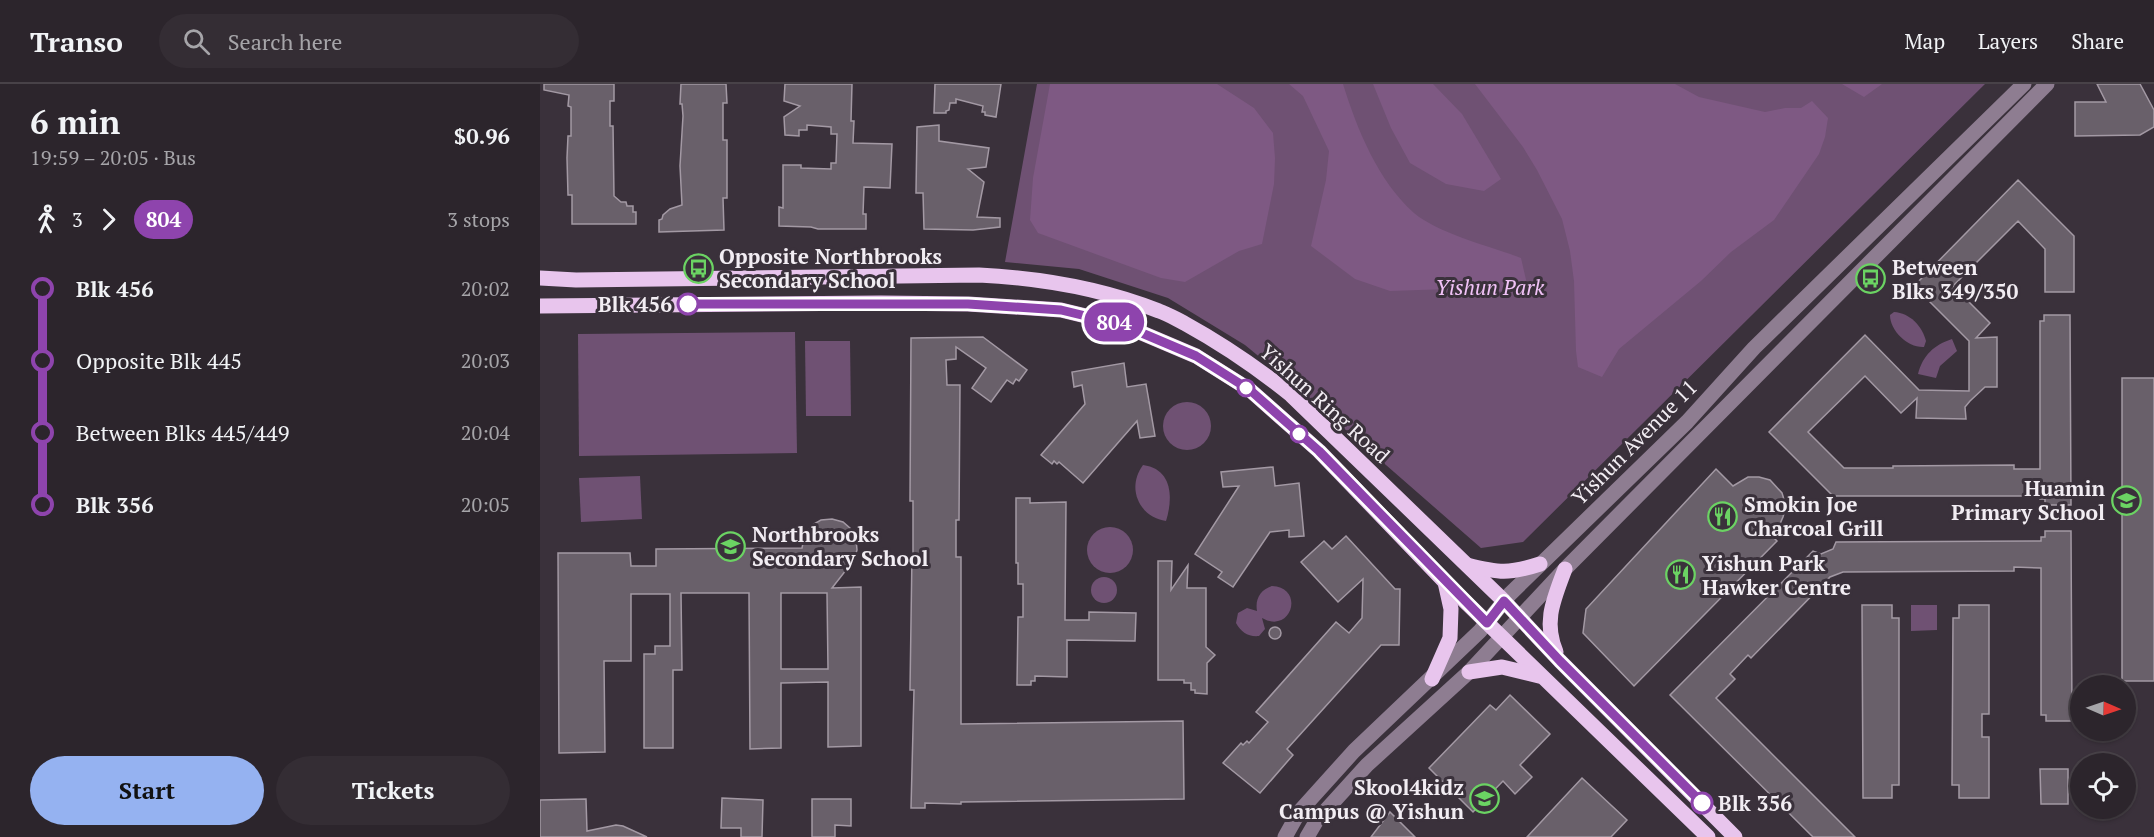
<!DOCTYPE html>
<meta charset="utf-8">
<style>
:root{--surface:#2c252c;--page:#342d34;--text:#f1f3f6;--muted:#a6a5a9;--line:#484248;--accent:#95b2f1}
body{margin:0;font-family:"PT Serif",serif;background:var(--page);color:var(--text);height:100vh;display:flex;flex-direction:column;font-size:22px;white-space:nowrap}
*{box-sizing:border-box;margin:0}
p{font-size:20px;color:var(--muted)}
.icon{flex:none;width:33px;height:33px;fill:none;stroke:currentColor;stroke-width:2;stroke-linecap:round;stroke-linejoin:round}
.map{position:relative;flex:1;overflow:hidden}
.panel{display:flex;flex-direction:column;background:var(--surface);width:540px}
.panel>*{flex:none}
.badge{padding:0 12px;border-radius:20px;font-size:21px;line-height:39px}
.needle{width:39px;rotate:92deg}
.fabs{position:absolute;left:1530px;top:591px;display:grid;gap:12px}
.fabs a{display:grid;place-items:center;width:66px;height:66px;border-radius:50%;background:var(--surface);box-shadow:0 2px 4px #0004,0 0 0 2px var(--line);font-size:30px}
.map>.badge{position:absolute;translate:-50% -50%;box-shadow:0 0 0 3px #fff}
.legs{display:flex;align-items:center;gap:9px;height:66px;padding:0 30px;font-size:20px}
.legs p{margin-inline-start:auto}
.summary{display:flex;align-items:center;justify-content:space-between;height:102px;padding:0 30px}
h1{font-size:33px;font-weight:700;line-height:45px}
.primary-button{display:flex;gap:12px;margin-top:auto;padding:12px 30px}
.primary-button a{flex:1;height:69px;border-radius:36px;background:var(--accent);color:#111;font-size:24px;font-weight:700;line-height:69px;text-align:center}
.primary-button a+a{background:var(--page);color:var(--text)}
ul{padding:0 30px;list-style:none}
li{display:flex;align-items:center;gap:21px;height:72px;font-size:22px}
li i{display:grid;place-items:center;width:9px;height:100%;margin:0 8px;background:currentColor}
li i::after{content:'';width:15px;height:15px;margin:-8px;border:4px solid;border-radius:50%;background:var(--surface)}
li p{margin-inline-start:auto}
li:first-child i{background:linear-gradient(#0000 50%,currentColor 0)}
li:last-child i{background:linear-gradient(currentColor 50%,#0000 0)}
header{display:flex;align-items:center;gap:36px;box-sizing:border-box;height:84px;padding:0 30px;background:var(--surface);border-bottom:2px solid var(--line)}
header strong{font-size:28px}
nav{display:flex;gap:33px;margin-inline-start:auto;font-size:21px}
.search{width:420px;height:54px;background:var(--page);display:flex;align-items:center;gap:15px;box-sizing:border-box;padding:0 21px;border-radius:33px;color:var(--muted);font-size:22px}
main{display:flex;flex:1;min-height:0}
.map>svg:first-child{display:block}
</style>
<header>
<strong>Transo</strong>
<div class="search"><svg class="icon" aria-label="search" viewBox="0 0 24 24"><circle cx="10" cy="10" r="6"/><path d="M15 15l6 6"/></svg>Search here</div>
<nav><a>Map</a><a>Layers</a><a>Share</a></nav>
</header>
<main>
<section class="panel">
<div class="summary"><div><h1>6 min</h1><p>19:59 – 20:05 · Bus</p></div><b>$0.96</b></div>
<div class="legs"><svg class="icon" aria-label="walk" viewBox="0 0 24 24"><circle cx="13" cy="4" r="2"/><path d="M13 8l-2 6 4 7M11 14l-3 7M7 12l3-4h3l4 4"/></svg>3<svg class="icon" aria-label="forward" viewBox="0 0 24 24"><path d="M9 5l7 7-7 7"/></svg><b class="badge" style="background:#8e44ad;color:#fff">804</b><p>3 stops</p></div>
<ul>
<li><i style="color:#8e44ad"></i><b>Blk 456</b><p>20:02</p></li>
<li><i style="color:#8e44ad"></i><span>Opposite Blk 445</span><p>20:03</p></li>
<li><i style="color:#8e44ad"></i><span>Between Blks 445/449</span><p>20:04</p></li>
<li><i style="color:#8e44ad"></i><b>Blk 356</b><p>20:05</p></li>
</ul>
<div class="primary-button"><a>Start</a><a>Tickets</a></div>
</section>
<div class="map">
<svg width="1614" height="753" viewBox="0 0 1614 753">
<rect width="100%" height="100%" fill="#3a313b"/>
<g fill="#6f5173">
<polygon points="497,0 1445,0 983,458 941,464 767,312 705,261 628,214 539,185 465,178"/>
<path d="M1354,228C1370,229 1382,242 1386,257L1384,263C1368,264 1350,247 1350,231Z"/>
<polygon points="255,248 257,369 39,372 38,250"/>
<path d="M1412,255L1417,267L1400,282L1396,294L1378,290C1383,271 1394,261 1412,255Z"/>
<polygon points="265,257 310,257 311,332 266,332"/>
<circle cx="647" cy="342" r="24"/>
<path d="M603,381C633,385 633,415 626,437C599,433 586,404 603,381Z"/>
<polygon points="100,392 102,435 41,438 39,394"/>
<circle cx="570" cy="466" r="23"/>
<circle cx="564" cy="506" r="13"/>
<path d="M732,502C765,503 752,551 722,534L725,545L719,552C708,553 701,548 696,539L698,529L707,524L717,527C715,515 720,506 732,502Z"/>
<polygon points="1371,521 1397,521 1397,546 1371,547"/>
</g>
<g fill="#7e5983">
<polygon points="510,0 677,0 714,24 733,49 735,74 734,100 722,160 699,167 645,198 621,194 498,149 490,136 493,94"/>
<path d="M749,0H803C817,45 838,97 874,129C899,150 950,162 981,174L987,200L956,208L908,205L850,207L815,195L771,162L786,96L789,67L763,12Z"/>
<polygon points="833,0 893,0 922,30 961,95 944,107 906,100 870,79 851,44"/>
<polygon points="935,0 1135,0 1159,13 1225,28 1245,24 1261,24 1272,17 1288,34 1285,53 1279,70 1234,136 1191,168 1161,197 1079,265 1062,293 1038,283 1036,267 1034,197 1030,167 1022,135 997,86 983,63"/>
<polygon points="1302,0 1342,0 1324,13"/>
</g>
<g fill="#69606a" stroke="#a399a4" stroke-width="1.5" fill-rule="evenodd">
<polygon points="4,0 74,0 74,17 70,17 70,42 73,42 74,112 81,118 86,118 87,122 93,122 93,128 96,128 96,140 32,140 32,111 28,111 27,74 28,52 31,52 31,23 28,22 29,11 4,6"/>
<polygon points="141,0 186,0 187,19 183,19 183,56 187,56 187,114 183,114 184,146 119,148 119,136 122,135 123,131 130,125 142,121 140,82 143,32 142,20 140,20"/>
<polygon points="245,0 312,0 311,37 314,37 313,59 352,60 350,104 324,103 323,130 326,130 326,145 278,145 271,143 239,142 239,123 243,124 243,81 261,81 261,84 291,85 291,79 296,79 297,50 291,50 291,43 267,41 267,46 259,46 259,52 245,51 244,33 260,22 244,17"/>
<polygon points="395,0 461,0 456,33 445,31 445,28 442,28 443,22 416,15 416,19 410,19 409,26 406,27 406,29 394,29"/>
<polygon points="1557,0 1600,0 1614,26 1614,43 1600,51 1535,52 1535,18 1566,18"/>
<polygon points="399,41 399,57 449,64 446,83 428,85 444,98 437,133 460,134 460,143 433,146 384,145 383,109 376,109 377,43"/>
<polygon points="1478,96 1534,152 1534,208 1505,208 1505,165 1478,137 1413,202 1450,239 1436,254 1457,253 1457,303 1445,303 1430,317 1425,323 1426,335 1376,334 1377,314 1361,329 1325,292 1268,348 1304,384 1353,384 1353,382 1474,381 1474,385 1500,385 1500,237 1504,237 1504,231 1530,231 1531,421 1505,421 1505,415 1500,415 1500,412 1293,412 1229,348 1325,251 1379,306 1429,307 1429,257 1374,202"/>
<polygon points="443,253 487,286 479,297 476,295 473,300 467,296 451,318 432,304 446,284 416,263 416,275 406,276 407,301 420,301 419,436 416,436 416,473 421,473 421,640 643,637 644,715 421,718 421,720 385,719 385,724 371,724 374,606 370,606 372,470 373,470 373,417 370,417 371,254"/>
<polygon points="584,279 587,303 606,300 615,352 600,354 597,337 543,399 519,378 517,380 514,377 512,380 501,371 545,320 542,301 534,303 532,288"/>
<rect x="1582" y="294" width="32" height="303"/>
<polygon points="733,383 735,402 759,399 764,452 749,453 749,446 730,448 693,503 678,493 682,488 655,470 699,402 683,403 681,388"/>
<polygon points="1176,385 1193,402 1208,393 1219,393 1230,396 1242,409 1246,422 1243,433 1239,442 1230,450 1237,457 1094,602 1043,549 1046,525"/>
<polygon points="476,414 490,414 490,419 526,418 525,536 549,536 549,528 596,529 595,557 527,556 527,593 495,592 495,597 491,597 491,601 477,601 478,533 483,533 483,500 478,500 478,479 476,479"/>
<path d="M292,435L303,438L311,445L316,455L317,466L314,476L292,504L321,503V662L288,663V598L241,599V664L210,665L209,509H141L142,586H133V664H104V570H115V562H130V510H91V577H64L65,668L19,669L18,469H90L91,482H116V465L262,464L265,450L272,441L281,436ZM241,509H287L288,585H241Z"/>
<polygon points="1505,447 1531,447 1532,637 1506,637 1506,631 1501,631 1501,484 1474,483 1474,487 1303,488 1290,493 1211,574 1208,571 1190,590 1195,595 1176,614 1315,753 1273,753 1130,611 1273,467 1281,470 1293,465 1296,458 1501,457 1501,453 1505,453"/>
<polygon points="806,452 855,505 860,505 859,561 841,561 747,665 753,671 720,709 683,679 701,659 703,661 707,657 709,659 728,638 716,628 796,538 809,549 822,534 823,495 798,518 761,478 784,457 792,465"/>
<polygon points="618,477 632,477 631,506 648,481 647,504 666,504 666,563 675,571 667,579 667,610 655,609 655,606 651,606 651,599 644,599 644,596 618,596"/>
<polygon points="1322,521 1352,521 1352,534 1359,534 1359,701 1352,701 1352,714 1323,714"/>
<polygon points="1419,521 1449,521 1449,630 1442,630 1442,653 1449,653 1449,714 1419,714 1419,701 1412,701 1413,534 1419,534"/>
<circle cx="735" cy="549" r="6"/>
<polygon points="970,611 1010,650 980,681 992,693 975,710 963,697 933,728 889,684 950,621 956,626"/>
<polygon points="1500,685 1528,685 1528,720 1501,720"/>
<polygon points="1042,694 1087,736 1071,753 987,753"/>
<polygon points="182,714 223,716 222,753 201,753 201,744 181,744"/>
<polygon points="46,715 47,747 76,741 83,742 107,753 0,753 0,716"/>
<polygon points="272,715 311,715 311,742 295,741 295,753 272,753"/>
<polygon points="850,728 875,753 831,753"/>
</g>
<g fill="none" stroke-linecap="round" stroke-linejoin="round">
<g stroke="#8e7d91" stroke-width="15">
<polyline points="745,753 759,728 814,667 940,547 970,510 1147,338 1214,264 1484,0"/>
<polyline points="767,753 777,736 827,681 929,588 1025,485 1507,0"/>
</g>
<g stroke="#e8c5ed" stroke-width="15">
<path d="M0,194L36,196L439,191C500,194 561,204 619,227C628,230 636,235 644,239C684,261 715,282 751,311L964,517L1020,577L1195,753"/>
<polyline points="0,222 341,219 428,220 521,226 583,241 656,272 710,306 779,367 905,498 1168,753"/>
<path d="M927,481C959,489 969,490 1000,480"/>
<path d="M1016,568C1003,537 1014,515 1025,485"/>
<polyline points="929,588 962,583 999,592"/>
<polyline points="892,595 910,554 911,525 905,498"/>
</g>
</g>
<g fill="none" stroke-linecap="round" stroke-linejoin="round">
<defs>
<polyline id="line-1" points="148,220 428,220 521,226 583,241 656,272 710,306 779,367 947,539 964,517 1020,577 1162,719"/>
</defs>
<use href="#line-1" stroke="#fff" stroke-width="14"/>
<use href="#line-1" stroke="#8e44ad" stroke-width="9"/>
</g>
<defs>
<symbol id="bus-ring" viewBox="-11 -11 22 22"><circle r="9.5" fill="#3a313b" stroke="#6bd363" stroke-width="1.5"/><path d="M-5-6H5V4H4V6H2V4H-2V6H-4V4H-5ZM-3.5-4V0h7V-4ZM-3.5 1.2v1.5H-2V1.2ZM2 1.2v1.5H3.5V1.2Z" fill="#6bd363"/></symbol>
<symbol id="school-ring" viewBox="-11 -11 22 22"><circle r="9.5" fill="#3a313b" stroke="#6bd363" stroke-width="1.5"/><path d="M0-5L7-2L0 1L-7-2ZM-4 1L0 2.5L4 1V4Q0 6-4 4Z" fill="#6bd363"/></symbol>
<symbol id="restaurant-ring" viewBox="-11 -11 22 22"><circle r="9.5" fill="#3a313b" stroke="#6bd363" stroke-width="1.5"/><path d="M-5-6h1v4h1v-4h1v4h1v-4h1v5L-1.5 .5V6h-2V.5L-5-1ZM5-6V6H3V1.5H1.5Q1.5-4 5-6Z" fill="#6bd363"/></symbol>
</defs>
<g fill-rule="evenodd">
<use href="#bus-ring" x="142" y="168" width="33" height="33"/>
<use href="#bus-ring" x="1314" y="178" width="33" height="33"/>
<use href="#school-ring" x="1570" y="400" width="33" height="33"/>
<use href="#restaurant-ring" x="1166" y="416" width="33" height="33"/>
<use href="#school-ring" x="174" y="446" width="33" height="33"/>
<use href="#restaurant-ring" x="1124" y="474" width="33" height="33"/>
<use href="#school-ring" x="928" y="698" width="33" height="33"/>
</g>
<g fill="#fff" stroke="#8e44ad" stroke-width="3">
<circle cx="148" cy="220" r="10"/>
<circle cx="706" cy="304" r="8"/>
<circle cx="759" cy="350" r="8"/>
<circle cx="1162" cy="719" r="10"/>
</g>
<g text-anchor="middle" dominant-baseline="central" stroke-width="6" stroke-linejoin="round" paint-order="stroke">
<g font-size="21" font-weight="bold" fill="#f2edf3" stroke="#3a313b" text-anchor="start">
<text x="179" y="172">Opposite Northbrooks<tspan x="179" dy="24">Secondary School</tspan></text>
<text x="1352" y="183">Between<tspan x="1352" dy="24">Blks 349/350</tspan></text>
<text x="1565" y="404" text-anchor="end">Huamin<tspan x="1565" dy="24">Primary School</tspan></text>
<text x="1204" y="420">Smokin Joe<tspan x="1204" dy="24">Charcoal Grill</tspan></text>
<text x="212" y="450">Northbrooks<tspan x="212" dy="24">Secondary School</tspan></text>
<text x="1162" y="479">Yishun Park<tspan x="1162" dy="24">Hawker Centre</tspan></text>
<text x="924" y="703" text-anchor="end">Skool4kidz<tspan x="924" dy="24">Campus @ Yishun</tspan></text>
</g>
<g font-size="21" font-style="italic" fill="#f1c2f7" stroke="#3a313b">
<text x="950" y="203">Yishun Park</text>
</g>
<g font-size="21" font-weight="bold" fill="#f2edf3" stroke="#3a313b" text-anchor="end">
<text x="132" y="220">Blk 456</text>
<text x="1178" y="719" text-anchor="start">Blk 356</text>
</g>
<g font-size="21" fill="#f2edf3" stroke="#3a313b">
<text transform="translate(785 319) rotate(42)">Yishun Ring Road</text>
<text transform="translate(1094 358) rotate(-45)">Yishun Avenue 11</text>
</g>
</g>
</svg>
<div class="fabs">
<a><svg class="needle" viewBox="-14 -14 28 28"><path d="M0-13l5 13h-10z" fill="#e53935"/><path d="M0 13l5-13h-10z" fill="#a6a5a9"/></svg></a>
<a><svg class="icon" aria-label="locate" viewBox="0 0 24 24"><circle cx="12" cy="12" r="6"/><path d="M12 2v4M12 18v4M2 12h4M18 12h4"/></svg></a>
</div>
<b class="badge" style="left:574px;top:238px;background:#8e44ad;color:#fff">804</b>
</div>
</main>
